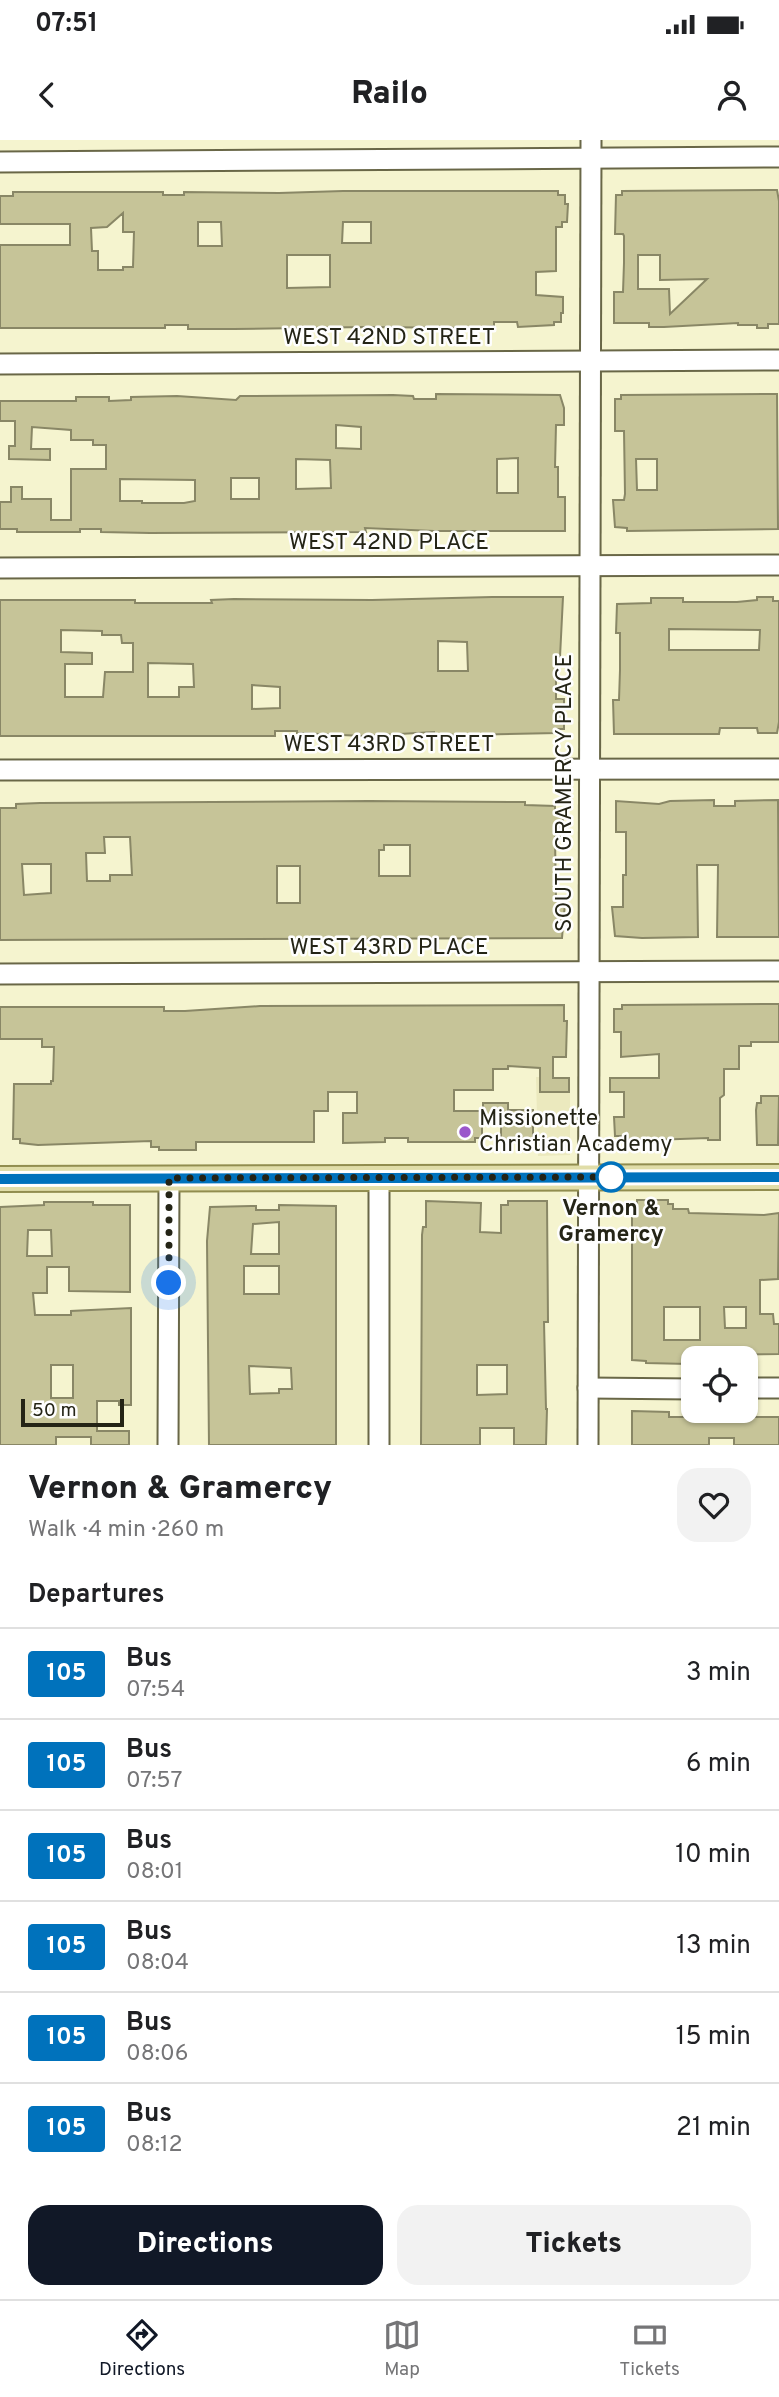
<!DOCTYPE html>
<meta charset="utf-8">
<style>
:root{--surface:#fff;--page:#f2f2f2;--text:#202124;--muted:#757577;--line:#e0e0e0;--accent:#111827}
body{margin:0;font-family:Overpass,sans-serif;background:var(--page);color:var(--text);height:100vh;display:flex;flex-direction:column;font-size:26px;white-space:nowrap}
*{box-sizing:border-box;margin:0}
p{font-size:23px;color:var(--muted)}
.icon{flex:none;width:38px;height:38px;fill:none;stroke:currentColor;stroke-width:2;stroke-linecap:round;stroke-linejoin:round}
.map{position:relative;height:1305px;overflow:hidden}
.details{display:flex;flex-direction:column;background:var(--surface);flex:1}
.details>*{flex:none}
.badge{padding:0 14px;border-radius:5px;font-size:24px;line-height:46px}
.buttons{position:absolute;left:681px;top:1206px;display:grid;gap:14px}
.buttons a{display:grid;place-items:center;width:77px;height:77px;border-radius:14px;background:var(--surface);box-shadow:0 2px 5px #0004;font-size:35px}
.scale{position:absolute;left:21px;bottom:18px;width:103px;box-sizing:border-box;padding-left:7px;border:4px solid #242416;border-top:0;font-size:19px;line-height:24px;white-space:nowrap;color:#242416;-webkit-text-stroke:5px #fefefe;paint-order:stroke}
.you{position:absolute;width:35px;height:35px;margin:-18px;border:5px solid #fff;border-radius:50%;background:#1a73e8;box-shadow:0 0 0 10px #1a73e833}
.map>.badge{position:absolute;translate:-50% -50%;box-shadow:0 0 0 4px #fff}
h2{padding:0 28px;font-size:26px;line-height:63px}
.round{display:grid;place-items:center;flex:none;width:74px;height:74px;border-radius:21px;background:var(--page)}
.head{display:flex;align-items:center;justify-content:space-between;height:119px;padding:0 28px}
h1{font-size:33px;font-weight:800;line-height:52px}
.button{display:flex;gap:14px;margin-top:auto;padding:14px 28px}
.button a{flex:1;height:80px;border-radius:21px;background:var(--accent);color:#fff;font-size:28px;font-weight:800;line-height:80px;text-align:center}
.button a+a{background:var(--page);color:var(--text)}
ul{padding:0;list-style:none}
li{display:flex;align-items:center;gap:21px;height:91px;padding:0 28px;border-top:2px solid var(--line)}
li div{flex:1}
li b{display:block;font-size:26px}
li em{font-style:normal}
li .badge{min-width:77px;font-weight:700;text-align:center}
.status{display:flex;justify-content:space-between;align-items:center;height:49px;padding:0 35px;background:var(--surface);direction:ltr}
.status svg{height:19px;fill:currentColor}
header{display:flex;justify-content:space-between;align-items:center;height:91px;padding:0 28px;background:var(--surface);font-size:32px;font-weight:800}
.dock{display:flex;justify-content:space-around;align-items:center;height:98px;border-top:2px solid var(--line);background:var(--surface);font-size:19px;color:var(--muted)}
.dock a{display:grid;justify-items:center;gap:4px}
.dock .on{color:var(--accent)}
.map>svg:first-child{display:block}
</style>
<div class="status"><b>07:51</b><svg viewBox="0 0 49 12"><path d="M0 12V9h3v3zM5 12V6h3v6zM10 12V3h3v9zM15 12V0h3v12zM26 1h20v11H26zM47 4h2v5h-2z"/></svg></div>
<header><svg class="icon" aria-label="back" viewBox="0 0 24 24"><path d="M15 5l-7 7 7 7"/></svg>Railo<svg class="icon" aria-label="person" viewBox="0 0 24 24"><circle cx="12" cy="8" r="4"/><path d="M4 21q1-7 8-7t8 7"/></svg></header>
<div class="map">
<svg width="779" height="1305" viewBox="0 0 779 1305">
<rect width="100%" height="100%" fill="#f5f4cf"/>
<polygon fill="#ebe9be" points="536,937 570,937 570,1015 538,1016"/>
<g fill="#c6c498" stroke="#898766" stroke-width="2" fill-rule="evenodd">
<path d="M777,50L779,61V184H768V188H757V185H738V183L664,187H649V183H614V152H623L624,123V96L623,94H615L616,55H622V51ZM638,115H660V140L707,139L670,174L669,149H638Z"/>
<path d="M343,51H558V55H565V64H568L567,82H562V87H556V131L536,132V155L563,157V173H561V182H554V185L518,187L517,182H494V186L476,188L365,187L234,189H188V185H165V188H0V105H70V84H0V56H13V52H163V55H184V52L279,53ZM123,73V92H134L133,127H123V130H98V111H92L91,88L107,87ZM198,82H221L222,106H198ZM343,82H371V103H342ZM287,115H330V147L287,148Z"/>
<path d="M436,254L560,255L564,268V285H556L555,327H558V357H565V391H434L365,388L366,392L150,393L101,392V389H80V392H17V389H0V362H11V347H22V359H51V380H71V329H106V305H93V300H71V290L32,287L31,309H50V320L9,319V306H15V281H0V261H76V257H109V261L131,260V257L177,256L236,260L240,256L393,255L413,256L414,259H436ZM336,285L361,287V309L336,308ZM518,318V353H497V319ZM296,319L330,320L331,348L296,349ZM231,338H259V359H231ZM120,339L195,340V361L184,363H142V361H120Z"/>
<path d="M777,254L778,389L627,391V388L615,387L613,360H624L625,354L624,291H615V259H621V255ZM636,319H657V350H637Z"/>
<path d="M492,457H563L560,517H556V559H564V589H557V593L462,595L434,594V592L364,596L297,593V591H275V596H0V460H135V463H212L211,460L234,459L372,460ZM61,490L102,491V495H121L122,503H133V532H105L103,557H65V524H92V513L61,512ZM438,501L467,502L468,531H438ZM148,523L193,524L194,547H179V557H148ZM252,545L280,547V568L252,569Z"/>
<path d="M757,457H773V461H779V582L777,593H758L757,588H720L719,594H614L613,560H619L620,530V493H616L617,464L651,463V458H683V462H737L757,460ZM669,489L760,490L759,510H669Z"/>
<polygon points="714,660 714,666 735,666 735,661 778,660 779,797 717,797 718,725 697,725 698,797 642,798 615,796 612,767 623,767 623,735 626,735 626,692 616,692 616,661 659,664 670,661"/>
<path d="M369,661L525,662V665L555,666V670H563V697H555L556,761L565,763L562,798L0,800V668H16V664L40,663ZM104,697H130L132,735H110V741H87L86,713H105ZM384,705H410V736H379V710H384ZM22,724H51V753L24,755ZM277,726H300V763H277Z"/>
<polygon points="779,864 779,902 751,902 751,906 739,906 739,929 724,929 724,955 720,958 720,1000 708,1000 708,998 652,1000 621,999 621,996 615,996 614,977 624,977 624,952 610,952 610,938 659,938 659,914 621,917 621,892 614,892 614,869 622,869 622,865"/>
<polygon points="564,865 564,881 567,881 566,917 553,917 553,938 569,938 569,952 540,952 540,928 508,926 508,929 493,929 493,950 454,950 454,971 483,971 483,963 508,963 508,970 533,970 533,1002 501,1001 501,983 482,983 482,998 475,998 475,1002 408,1002 408,998 385,998 385,1002 343,1003 343,973 357,973 357,952 328,952 328,971 314,971 314,1002 196,1002 196,1010 159,1010 159,1007 151,1007 151,1001 38,1005 20,1003 20,999 13,999 14,944 51,944 51,941 53,941 54,907 42,907 42,899 0,899 0,867 164,867 164,871 185,871 260,866"/>
<polygon points="761,956 779,956 778,1005 757,1005 756,970 757,963 761,963"/>
<path d="M637,1060H668V1064H673V1069H688L689,1073L764,1075L779,1073L778,1139L760,1140V1174H773L774,1184H779V1214L688,1215V1224L646,1223V1221L632,1220V1064H637ZM664,1167H700V1200H664ZM724,1167H746V1188H725Z"/>
<path d="M426,1061L481,1063L480,1092L501,1093V1065H508V1061H547L548,1182H544L546,1269H547L546,1305H514V1288H480V1305H421L422,1095L423,1087H426ZM477,1225H507V1254L477,1255Z"/>
<path d="M44,1062H93V1065H130V1152L69,1151V1127H47V1153H33L35,1175H71V1171L131,1168V1265H119V1261H97V1291H129V1305H91V1297H56V1305H0V1067L44,1065ZM28,1090H51L52,1116H27ZM51,1225H73V1258H51Z"/>
<path d="M279,1065L336,1066V1305H209L207,1101L210,1067L251,1066H256V1070H279ZM279,1082V1114H251L253,1084ZM244,1126H279V1154H244ZM249,1226L291,1228L292,1249H279V1253L250,1254Z"/>
<polygon points="632,1271 669,1272 669,1277 779,1277 779,1305 734,1305 734,1298 709,1298 709,1305 632,1305"/>
</g>
<g fill="none" stroke-linecap="round" stroke-linejoin="round">
<defs>
<g id="minor">
<polyline points="0,22 779,17"/>
<polyline points="0,224 779,220"/>
<polyline points="0,428 779,425"/>
<polyline points="0,630 779,629"/>
<polyline points="0,834 779,831"/>
<polyline points="588,1248 693,1249"/>
<polyline points="746,1248 779,1248"/>
<polyline points="168,1305 169,1039"/>
<polyline points="379,1305 379,1038"/>
<polyline points="588,1305 591,0"/>
</g>
<polyline id="major" points="0,1039 779,1037"/>
</defs>
<use href="#minor" stroke="#696747" stroke-width="23"/>
<use href="#major" stroke="#918d4f" stroke-width="28"/>
<use href="#minor" stroke="#fff" stroke-width="19"/>
<use href="#major" stroke="#e0dda8" stroke-width="24"/>
</g>
<g fill="none" stroke-linecap="round" stroke-linejoin="round">
<defs>
<polyline id="line" points="0,1039 779,1037"/>
</defs>
<use href="#line" stroke="#fff" stroke-width="16"/>
<use href="#line" stroke="#0072bc" stroke-width="10"/>
<polyline stroke="#242416" stroke-width="7" stroke-dasharray="0 12.6" points="169,1143 169,1038 611,1037"/>
</g>
<circle fill="#9b56cb" stroke="#fefefe" stroke-width="2.5" cx="465" cy="992" r="7"/>
<circle fill="#fff" stroke="#0072bc" stroke-width="3.5" cx="611" cy="1037" r="14"/>
<g text-anchor="middle" dominant-baseline="central" stroke-width="5" stroke-linejoin="round" paint-order="stroke">
<g font-size="23" fill="#242416" stroke="#fefefe">
<text x="389" y="198">WEST 42ND STREET</text>
<text x="389" y="403">WEST 42ND PLACE</text>
<text x="389" y="605">WEST 43RD STREET</text>
<text transform="translate(565 653) rotate(-90)">SOUTH GRAMERCY PLACE</text>
<text x="389" y="808">WEST 43RD PLACE</text>
</g>
<g font-size="23" fill="#242416" stroke="#fefefe" text-anchor="start">
<text x="479" y="979">Missionette<tspan x="479" dy="26">Christian Academy</tspan></text>
</g>
<g font-size="23" font-weight="bold" fill="#242416" stroke="#fefefe">
<text x="611" y="1069">Vernon &amp;<tspan x="611" dy="26">Gramercy</tspan></text>
</g>
</g>
</svg>
<div class="buttons">
<a><svg class="icon" aria-label="locate" viewBox="0 0 24 24"><circle cx="12" cy="12" r="6"/><path d="M12 2v4M12 18v4M2 12h4M18 12h4"/></svg></a>
</div>
<div class="scale">50 m</div>
<div class="you" style="left:169px;top:1143px"></div>
</div>
<section class="details">
<div class="head"><div><h1>Vernon &amp; Gramercy</h1><p>Walk · 4 min · 260 m</p></div><a class="round"><svg class="icon" aria-label="heart" viewBox="0 0 24 24"><path d="M12 20l-8-8c-3-5 5-10 8-4 3-6 11-1 8 4z"/></svg></a></div>
<h2>Departures</h2>
<ul>
<li><span class="badge" style="background:#0072bc;color:#fff">105</span><div><b>Bus</b><p>07:54</p></div><em>3 min</em></li>
<li><span class="badge" style="background:#0072bc;color:#fff">105</span><div><b>Bus</b><p>07:57</p></div><em>6 min</em></li>
<li><span class="badge" style="background:#0072bc;color:#fff">105</span><div><b>Bus</b><p>08:01</p></div><em>10 min</em></li>
<li><span class="badge" style="background:#0072bc;color:#fff">105</span><div><b>Bus</b><p>08:04</p></div><em>13 min</em></li>
<li><span class="badge" style="background:#0072bc;color:#fff">105</span><div><b>Bus</b><p>08:06</p></div><em>15 min</em></li>
<li><span class="badge" style="background:#0072bc;color:#fff">105</span><div><b>Bus</b><p>08:12</p></div><em>21 min</em></li>
</ul>
<div class="button"><a>Directions</a><a>Tickets</a></div>
</section>
<nav class="dock">
<a class="on"><svg class="icon" aria-label="directions" viewBox="0 0 24 24"><path d="M12 3l9 9-9 9-9-9zM9 14v-3h6M13 9l2 2-2 2"/></svg>Directions</a>
<a><svg class="icon" aria-label="map" viewBox="0 0 24 24"><path d="M3 6l6-2 6 2 6-2v14l-6 2-6-2-6 2zM9 4v14M15 6v14"/></svg>Map</a>
<a><svg class="icon" aria-label="tickets" viewBox="0 0 24 24"><path d="M3 7h18v10H3zM15 7v10"/></svg>Tickets</a>
</nav>
